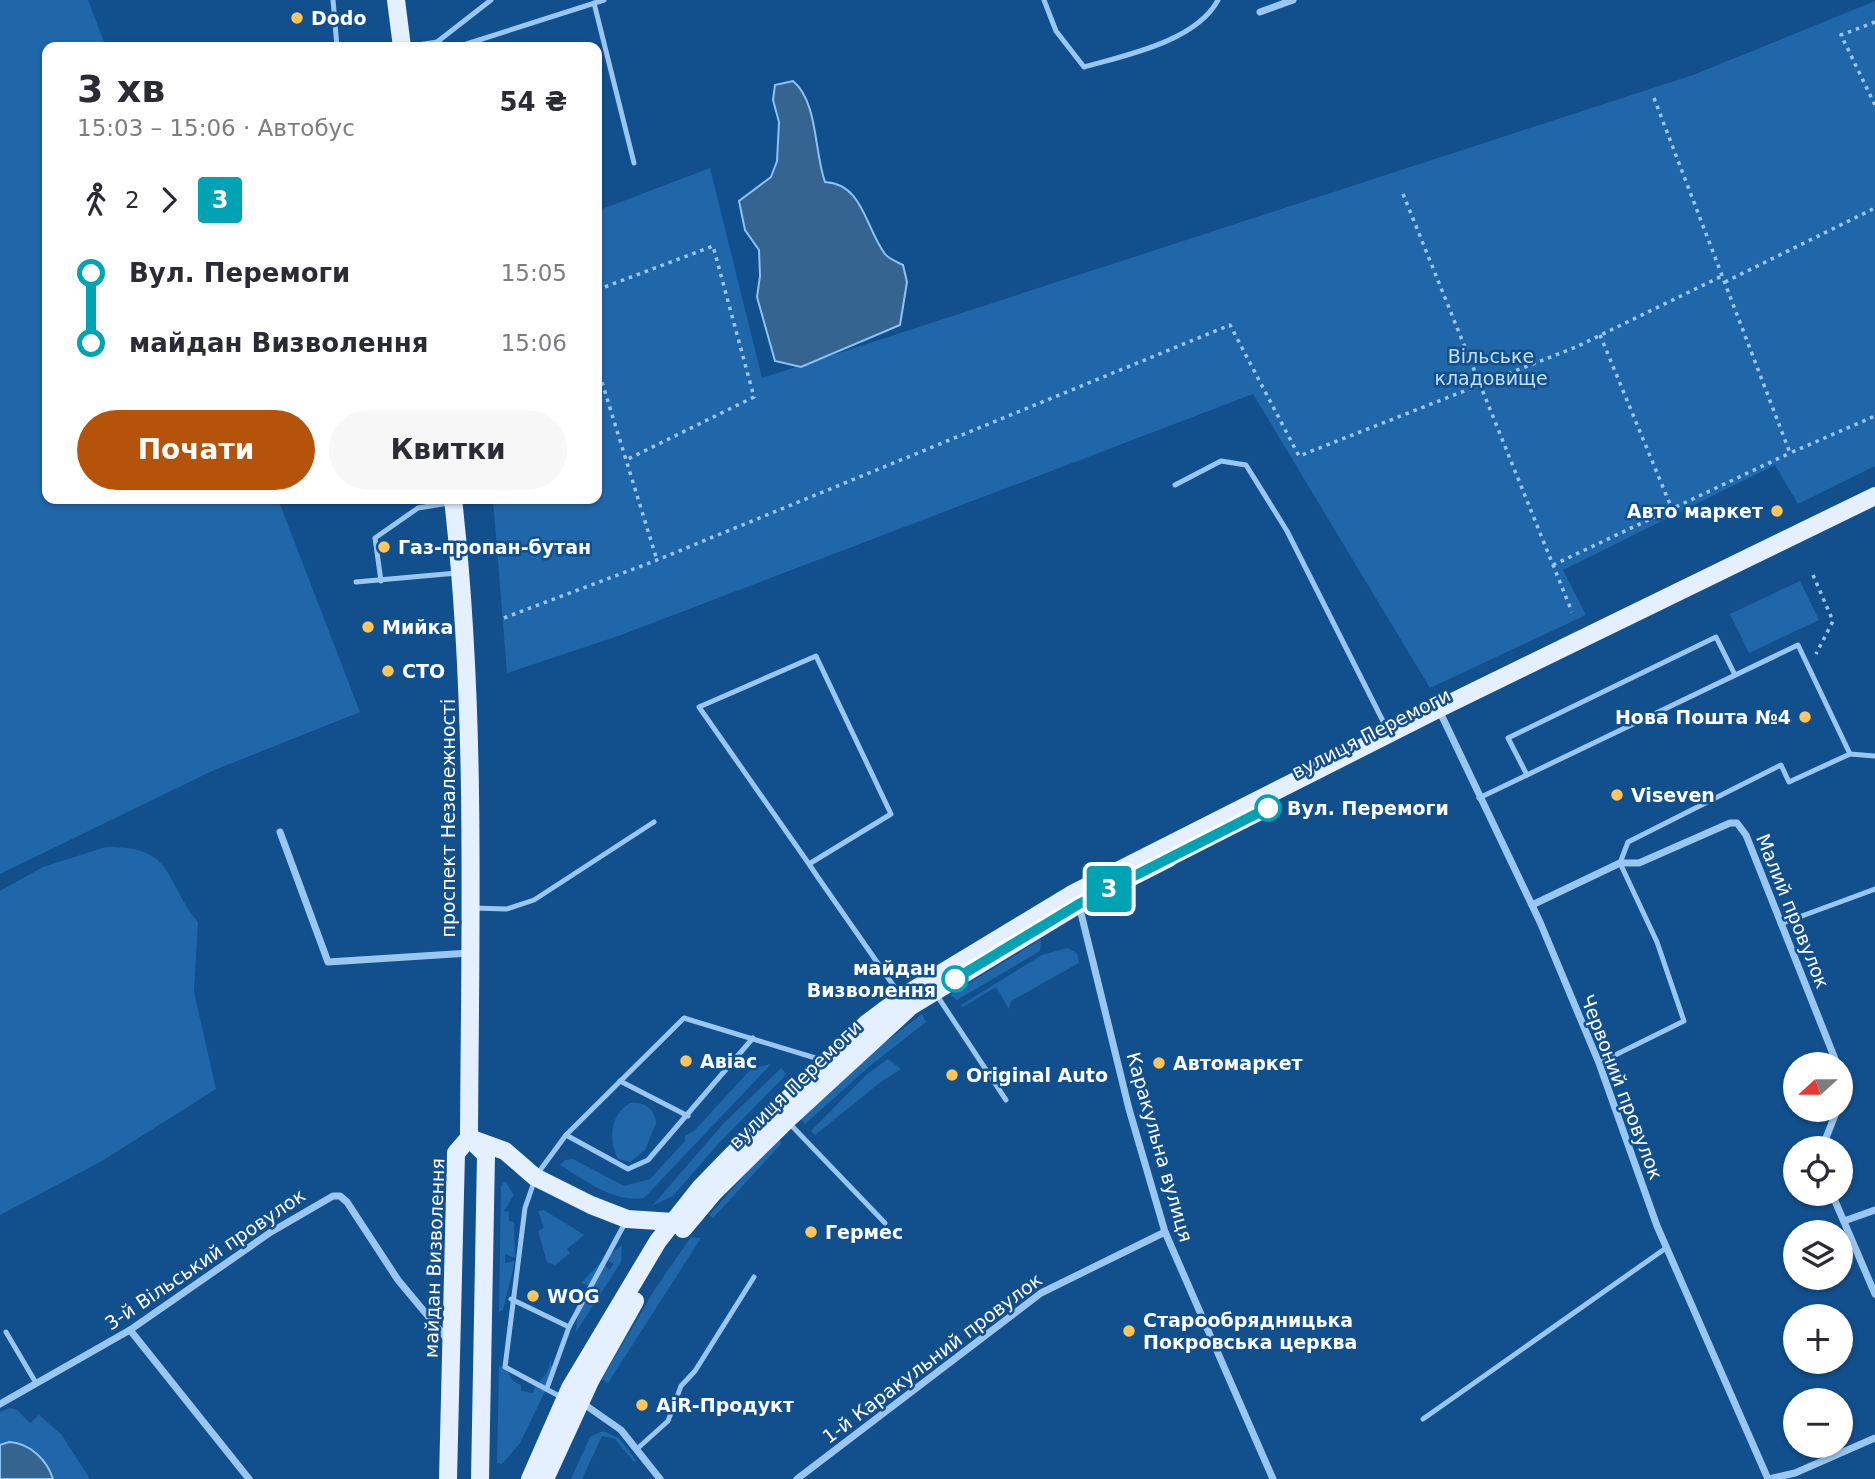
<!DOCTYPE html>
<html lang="uk">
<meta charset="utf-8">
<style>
:root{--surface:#fff;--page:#f7f7f7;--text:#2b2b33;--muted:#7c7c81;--accent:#b45309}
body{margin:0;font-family:"DejaVu Sans",sans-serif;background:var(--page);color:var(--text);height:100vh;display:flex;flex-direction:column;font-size:26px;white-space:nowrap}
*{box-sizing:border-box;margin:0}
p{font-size:23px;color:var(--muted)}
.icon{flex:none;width:38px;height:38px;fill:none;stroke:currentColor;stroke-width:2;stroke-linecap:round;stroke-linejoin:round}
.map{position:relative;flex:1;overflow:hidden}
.sheet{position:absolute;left:42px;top:42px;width:560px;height:462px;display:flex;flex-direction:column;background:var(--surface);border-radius:14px;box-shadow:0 2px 5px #0004}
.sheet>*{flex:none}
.badge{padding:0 14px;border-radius:5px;font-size:24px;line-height:46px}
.needle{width:46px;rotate:249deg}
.controls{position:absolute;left:1783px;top:1052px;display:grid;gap:14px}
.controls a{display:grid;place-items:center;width:70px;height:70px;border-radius:50%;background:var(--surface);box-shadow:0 2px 5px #0004;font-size:35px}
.map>.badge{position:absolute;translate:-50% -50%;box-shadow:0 0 0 4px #fff}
.legs{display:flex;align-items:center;gap:10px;height:77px;padding:0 35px;font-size:23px}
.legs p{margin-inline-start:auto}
.summary{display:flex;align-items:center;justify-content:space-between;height:119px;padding:0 35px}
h1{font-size:38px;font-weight:700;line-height:52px}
.cta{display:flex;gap:14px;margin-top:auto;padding:14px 35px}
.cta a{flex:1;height:80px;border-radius:42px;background:var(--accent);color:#fff;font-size:28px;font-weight:700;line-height:80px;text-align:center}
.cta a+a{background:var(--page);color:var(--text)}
ul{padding:0 35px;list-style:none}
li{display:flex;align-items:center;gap:24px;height:70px;font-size:26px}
li i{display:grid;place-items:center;width:10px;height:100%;margin:0 9px;background:currentColor}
li i::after{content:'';width:18px;height:18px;margin:-9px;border:5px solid;border-radius:50%;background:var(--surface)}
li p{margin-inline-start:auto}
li:first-child i{background:linear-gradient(#0000 50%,currentColor 0)}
li:last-child i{background:linear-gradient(currentColor 50%,#0000 0)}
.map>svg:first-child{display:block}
</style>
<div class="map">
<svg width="1875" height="1479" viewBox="0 0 1875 1479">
<rect width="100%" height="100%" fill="#114f8d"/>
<g fill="#2067aa">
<polygon points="0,0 88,0 106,47 47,47 47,499 278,499 360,712 212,771 0,874"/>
<polygon points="1875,1 1875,466 1798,504 1775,465 1563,570 1586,615 1430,688 1253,394 621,635 507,673 493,499 597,499 597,211 710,168 762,378 1693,75"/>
<polygon points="1800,581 1819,620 1749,653 1730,614"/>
<path d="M106,847C175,846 163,879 198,922L194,992L216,1089L102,1161L0,1215V891L43,867Z"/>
<polygon points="1041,939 1040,951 957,1000 950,995"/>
<polygon points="1067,948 1077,953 1079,963 1011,1001 1009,1009 996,987 963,1007 961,1005 1042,955"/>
<polygon points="922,1014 926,1022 871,1065 805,1124 800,1118 880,1046"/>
<polygon points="888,1059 901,1069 882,1081 815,1135 811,1131 866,1075"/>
<path d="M771,1064L644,1198C613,1203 585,1180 560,1165L565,1160L573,1159L624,1186L650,1179L685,1141V1136L695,1130L751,1069Z"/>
<polygon points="781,1068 786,1074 782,1079 718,1144 673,1196 652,1206 724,1123"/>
<path d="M630,1103C644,1101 655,1109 656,1123L645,1150L630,1162L618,1159C608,1139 610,1115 630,1103Z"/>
<polygon points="778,1138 782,1143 713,1218 709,1215"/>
<polygon points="505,1181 514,1195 504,1211 509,1212 509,1221 514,1222 515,1258 505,1254 505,1263 515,1261 503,1310 499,1312 501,1186"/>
<polygon points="544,1210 584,1235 567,1249 570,1253 555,1265 547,1262 538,1231 544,1228 538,1211"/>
<polygon points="691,1237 701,1238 608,1383 602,1379 655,1289"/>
<polygon points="622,1245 621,1262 576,1332 580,1287 589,1296 595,1288 581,1283 602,1261 609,1270 614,1264 605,1259"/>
<path d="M550,1360L554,1373L520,1443L502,1464L497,1463L499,1366L505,1367L513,1381L521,1385V1391L533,1393C536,1380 550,1377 550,1360Z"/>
<polygon points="10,1408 17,1410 30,1423 39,1415 61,1434 90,1479 53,1479 9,1442 0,1445 0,1412"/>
<polygon points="603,1431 619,1438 636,1460 634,1462 615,1439 602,1436 582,1479 571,1479 590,1437"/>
</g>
<g fill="#356491" stroke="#8bc3f5" stroke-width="2">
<path d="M793,81C818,102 814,151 825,182C863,184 865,227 885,254C889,259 897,262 903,265L907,282L900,325L801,367L775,361L757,297L760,276L759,250L745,230L739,201L771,177L777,161L779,122L773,100L775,85Z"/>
<path d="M9,1442C30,1443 47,1460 53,1479H0V1445Z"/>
</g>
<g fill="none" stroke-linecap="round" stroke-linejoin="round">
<g stroke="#9ac7f1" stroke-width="3.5" stroke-dasharray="3.5 5" stroke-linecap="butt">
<polyline points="1875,22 1841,35 1875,105"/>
<polyline points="1654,98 1790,453 1875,416"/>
<polyline points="1403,194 1572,612"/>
<polyline points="1725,282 1875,208"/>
<polyline points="597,290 713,246 754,397 626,460"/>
<polyline points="1600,335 1672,509"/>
<polyline points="597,366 657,560"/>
<polyline points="1553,565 1790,453"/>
<polyline points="1813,575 1833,621 1816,654"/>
<polyline points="504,618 657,560 1230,325 1299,456 1576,347 1722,276"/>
</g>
<g stroke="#9ac7f1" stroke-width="5">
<polyline points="333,0 337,47"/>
<path d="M1044,0L1056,31L1084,67C1127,55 1196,41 1218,0"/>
<polyline points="594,3 634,163"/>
<polyline points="437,42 448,47"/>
<polyline points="405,47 437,42 491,0"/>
<polyline points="457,47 604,0"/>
<polyline points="1175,485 1221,461 1246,465 1287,531 1388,731"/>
<polyline points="381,581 375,538 418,508 449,503"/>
<polyline points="356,582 457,573"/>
<polyline points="1850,754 1875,756"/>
<polyline points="1527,775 1508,738 1716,637 1735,675"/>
<polyline points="1479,798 1798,645 1850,754 1789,782 1781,765 1628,842 1620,863 1657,942 1684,1021 1599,1063"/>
<polyline points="809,864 891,814 816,656 699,707 809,864 817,876 900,995"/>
<polyline points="473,908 507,909 534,900 654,822"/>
<polyline points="1780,924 1875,889"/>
<polyline points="936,994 1006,1100"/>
<polyline points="620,1081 688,1116"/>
<polyline points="789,1123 885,1223"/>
<polyline points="566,1135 628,1169 648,1160 753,1038"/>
<polyline points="538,1173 566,1135 684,1018 822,1060"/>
<polyline points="534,1182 525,1208 505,1367 561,1397"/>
<polyline points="511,1299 569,1327"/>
<polyline points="6,1332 36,1383"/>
<polyline points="547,1388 569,1327 625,1223"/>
<polyline points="1423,1419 1666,1248"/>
<polyline points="638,1448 668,1421 681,1386 695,1371 754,1277"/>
</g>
<g stroke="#9ac7f1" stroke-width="7">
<polyline points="1260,12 1293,0"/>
<polyline points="1439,710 1540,922 1599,1063 1657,1226 1768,1479"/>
<polyline points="280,832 328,962 470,953"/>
<polyline points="1079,905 1129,1109 1165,1232 1273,1479"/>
<polyline points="1532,905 1620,863 1639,863 1730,823 1737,823 1746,835 1837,1064"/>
<polyline points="1841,1073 1844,1090 1841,1100"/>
<polyline points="1822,1148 1837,1110"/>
<polyline points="1832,1194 1875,1294"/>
<polyline points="1844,1221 1875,1210"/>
<polyline points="130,1330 249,1479"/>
<polyline points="581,1402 621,1430 660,1479"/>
<polyline points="0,1404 130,1330 271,1232 333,1196 340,1196 347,1202 398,1280 448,1340"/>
<polyline points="797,1479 1041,1293 1165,1232"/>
<polyline points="1769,1479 1795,1473 1875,1438"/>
</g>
<g stroke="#e4f0ff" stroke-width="18">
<polyline points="396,0 402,47"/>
<path d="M453,499C477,711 470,924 469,1138"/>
<polyline points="469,1138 486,1155 480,1479"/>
<polyline points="472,1139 505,1151 535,1177 591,1205 627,1219 674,1222 681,1226"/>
<polyline points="683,1229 714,1192 786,1121 911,1006 1079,904 1169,858"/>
<polyline points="448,1479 456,1153 469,1138"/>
<polyline points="530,1479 570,1388 658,1241 700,1188 769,1117 866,1024 902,997 1074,893 1438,709 1875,496"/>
<polyline points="545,1479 591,1379 635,1301"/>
</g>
</g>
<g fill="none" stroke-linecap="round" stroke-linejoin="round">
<defs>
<polyline id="line-1" points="955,979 1079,904 1268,808"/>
</defs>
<use href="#line-1" stroke="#fff" stroke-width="16"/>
<use href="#line-1" stroke="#00a3b4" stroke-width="10"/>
</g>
<g fill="#ffc45a" stroke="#114f8d" stroke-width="2.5">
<circle cx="297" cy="18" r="7"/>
<circle cx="1777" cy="511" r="7"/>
<circle cx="384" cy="547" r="7"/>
<circle cx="368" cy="627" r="7"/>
<circle cx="388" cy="671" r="7"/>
<circle cx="1805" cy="717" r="7"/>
<circle cx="1617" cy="795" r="7"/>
<circle cx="686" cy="1061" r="7"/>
<circle cx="1159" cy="1063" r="7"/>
<circle cx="952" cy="1075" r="7"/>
<circle cx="811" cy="1232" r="7"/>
<circle cx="533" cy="1296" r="7"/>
<circle cx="1129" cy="1331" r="7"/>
<circle cx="642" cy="1405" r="7"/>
</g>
<g fill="#fff" stroke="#00a3b4" stroke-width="3.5">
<circle cx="1268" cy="808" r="12"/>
<circle cx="955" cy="979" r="12"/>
</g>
<g text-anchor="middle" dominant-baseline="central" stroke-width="5" stroke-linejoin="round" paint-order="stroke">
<g font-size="19" font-weight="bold" fill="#fff" stroke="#114f8d" text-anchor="start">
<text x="311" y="18">Dodo</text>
<text x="1763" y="511" text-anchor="end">Авто маркет</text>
<text x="398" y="547">Газ-пропан-бутан</text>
<text x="382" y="627">Мийка</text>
<text x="402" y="671">СТО</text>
<text x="1791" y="717" text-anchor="end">Нова Пошта №4</text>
<text x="1631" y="795">Viseven</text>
<text x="700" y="1061">Авіас</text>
<text x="1173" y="1063">Автомаркет</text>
<text x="966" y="1075">Original Auto</text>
<text x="825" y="1232">Гермес</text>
<text x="547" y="1296">WOG</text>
<text x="1143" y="1320">Старообрядницька<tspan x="1143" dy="22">Покровська церква</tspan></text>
<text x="656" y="1405">AiR-Продукт</text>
</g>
<g font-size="19" fill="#c1e0fd" stroke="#114f8d">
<text x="1491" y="356">Вільське<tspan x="1491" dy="22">кладовище</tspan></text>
</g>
<g font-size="19" fill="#fff" stroke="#114f8d">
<text transform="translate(1371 733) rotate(-27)">вулиця Перемоги</text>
<text transform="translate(448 818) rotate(-90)">проспект Незалежності</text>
<text transform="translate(1793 911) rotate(68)">Малий провулок</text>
<text transform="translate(795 1084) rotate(-44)">вулиця Перемоги</text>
<text transform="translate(1622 1087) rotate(69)">Червоний провулок</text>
<text transform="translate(1160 1147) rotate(74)">Каракульна вулиця</text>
<text transform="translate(434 1258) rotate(-88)">майдан Визволення</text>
<text transform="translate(205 1259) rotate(-34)">3-й Вільський провулок</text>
<text transform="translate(932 1358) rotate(-37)">1-й Каракульний провулок</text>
</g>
<g font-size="19" font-weight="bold" fill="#fff" stroke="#114f8d" text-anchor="start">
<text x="1287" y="808">Вул. Перемоги</text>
<text x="936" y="968" text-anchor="end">майдан<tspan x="936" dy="22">Визволення</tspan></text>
</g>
</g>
</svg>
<div class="controls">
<a><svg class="needle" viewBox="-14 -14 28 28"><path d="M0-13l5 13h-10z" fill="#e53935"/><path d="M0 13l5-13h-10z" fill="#7c7c81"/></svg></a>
<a><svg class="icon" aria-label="locate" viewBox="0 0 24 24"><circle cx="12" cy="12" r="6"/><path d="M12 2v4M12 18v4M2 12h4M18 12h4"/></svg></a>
<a><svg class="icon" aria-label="layers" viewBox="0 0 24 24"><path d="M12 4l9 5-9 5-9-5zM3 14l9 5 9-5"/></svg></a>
<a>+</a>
<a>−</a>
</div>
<b class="badge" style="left:1109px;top:889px;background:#00a3b4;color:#fff">3</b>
<section class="sheet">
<div class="summary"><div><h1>3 хв</h1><p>15:03 – 15:06 · Автобус</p></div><b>54 ₴</b></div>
<div class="legs"><svg class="icon" aria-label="walk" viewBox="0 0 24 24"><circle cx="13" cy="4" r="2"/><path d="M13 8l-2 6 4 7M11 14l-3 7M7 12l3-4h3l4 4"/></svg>2<svg class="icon" aria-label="forward" viewBox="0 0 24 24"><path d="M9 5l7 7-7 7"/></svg><b class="badge" style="background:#00a3b4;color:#fff">3</b></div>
<ul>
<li><i style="color:#00a3b4"></i><b>Вул. Перемоги</b><p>15:05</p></li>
<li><i style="color:#00a3b4"></i><b>майдан Визволення</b><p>15:06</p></li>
</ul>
<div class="cta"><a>Почати</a><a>Квитки</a></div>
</section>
</div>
